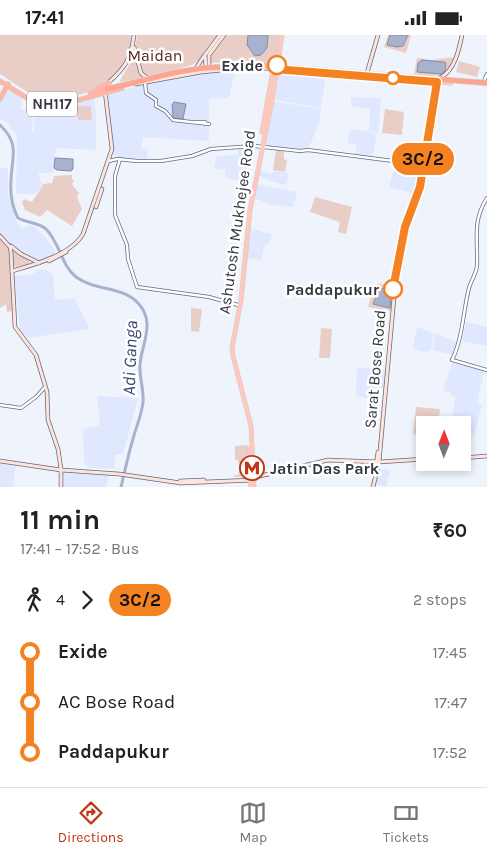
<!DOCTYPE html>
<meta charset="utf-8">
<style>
:root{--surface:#fff;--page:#f6f6f6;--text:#222;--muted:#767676;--line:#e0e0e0;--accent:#c13617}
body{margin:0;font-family:Karla,sans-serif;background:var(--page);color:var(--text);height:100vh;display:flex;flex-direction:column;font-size:19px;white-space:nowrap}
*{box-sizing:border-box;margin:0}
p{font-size:16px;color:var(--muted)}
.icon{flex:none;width:28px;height:28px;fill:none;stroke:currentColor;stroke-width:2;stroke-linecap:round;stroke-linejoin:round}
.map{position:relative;height:452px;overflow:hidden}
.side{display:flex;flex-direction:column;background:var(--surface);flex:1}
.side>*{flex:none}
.badge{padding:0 10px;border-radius:16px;font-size:18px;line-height:32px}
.needle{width:32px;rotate:1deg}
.tools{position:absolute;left:416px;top:381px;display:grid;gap:10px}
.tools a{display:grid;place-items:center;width:55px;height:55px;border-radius:0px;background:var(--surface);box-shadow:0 2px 8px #0003;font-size:25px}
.map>.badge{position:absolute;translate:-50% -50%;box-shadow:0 0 0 2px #fff}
.legs{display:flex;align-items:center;gap:8px;height:55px;padding:0 20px;font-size:16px}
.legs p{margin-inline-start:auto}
.overview{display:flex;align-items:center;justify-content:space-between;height:85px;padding:0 20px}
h1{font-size:28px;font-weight:700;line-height:38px}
ul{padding:0 20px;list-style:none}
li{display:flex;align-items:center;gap:18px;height:50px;font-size:19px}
li i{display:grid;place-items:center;width:8px;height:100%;margin:0 6px;background:currentColor}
li i::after{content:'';width:12px;height:12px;margin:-6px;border:4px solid;border-radius:50%;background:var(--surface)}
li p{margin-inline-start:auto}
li:first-child i{background:linear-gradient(#0000 50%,currentColor 0)}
li:last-child i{background:linear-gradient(currentColor 50%,#0000 0)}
.status{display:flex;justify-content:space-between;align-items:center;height:35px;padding:0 25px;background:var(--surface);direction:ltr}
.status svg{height:14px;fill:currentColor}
.menu{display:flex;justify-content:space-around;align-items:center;height:70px;border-top:1px solid var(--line);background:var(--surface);font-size:14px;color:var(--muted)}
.menu a{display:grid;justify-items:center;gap:2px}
.menu .active{color:var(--accent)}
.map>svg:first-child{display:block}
</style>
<div class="status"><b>17:41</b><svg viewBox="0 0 49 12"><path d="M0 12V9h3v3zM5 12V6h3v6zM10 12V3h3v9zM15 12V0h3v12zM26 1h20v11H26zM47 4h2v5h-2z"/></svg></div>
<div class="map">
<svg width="487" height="452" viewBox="0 0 487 452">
<rect width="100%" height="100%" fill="#eff3fb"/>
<g fill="#dfe8ff">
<polygon points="235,35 229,63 209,64 209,106 143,102 141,114 148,114 147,125 137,125 117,123 112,118 107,59 138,51 204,37"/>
<polygon points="275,35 326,39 321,73 270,64"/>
<polygon points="8,53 23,61 21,75 33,76 32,97 34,98 35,75 38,69 55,70 55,80 56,69 94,62 96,76 96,115 56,113 53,138 38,138 42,149 41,154 34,159 16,159 17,105 16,100 8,89 0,83 0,65"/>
<polygon points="351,62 381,63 378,97 369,96 370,74 351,71"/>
<polygon points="269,66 321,74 319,88 307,117 262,112"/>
<polygon points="351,94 377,98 372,124 354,122 357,110 347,108"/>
<polygon points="245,112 244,120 249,121 244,146 225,143 226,135 214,133 217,121 238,120 238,113"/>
<polygon points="396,127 423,129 421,153 418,160 389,152"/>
<polygon points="0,133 8,133 8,160 16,186 23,194 26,191 32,190 40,197 53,212 56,221 40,228 31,224 10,210 0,199"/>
<polygon points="257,135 272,139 273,136 289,138 286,150 277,148 257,140"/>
<polygon points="255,149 297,157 293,172 269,169 252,162"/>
<polygon points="248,192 272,200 269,209 265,209 261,226 246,223"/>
<polygon points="45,234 53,239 55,265 74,263 90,294 26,303 20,295 14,241 35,239 35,235"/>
<polygon points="466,287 487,292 487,311 462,306"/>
<polygon points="417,292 433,298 432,313 428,317 420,316 413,313"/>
<polygon points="435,298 457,308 453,320 433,315"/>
<polygon points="452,328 484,336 477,368 482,370 474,401 463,399 462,390 450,390 456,362 451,361 451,357 443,356"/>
<polygon points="357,332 386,335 384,352 381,352 379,365 356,361"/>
<polygon points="97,361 138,363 123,419 115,420 114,434 89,433 84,428 83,394 98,391 100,386"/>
<polygon points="0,426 16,429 13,452 0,452"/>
<polygon points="377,434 390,435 390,440 388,440 387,452 374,449"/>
<polygon points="61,435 109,438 106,452 61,452"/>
</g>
<g fill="#e8cec7">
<path d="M0,0H131C130,37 108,53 74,61C66,63 56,66 47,65C33,63 13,47 0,39Z"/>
<polygon points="137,0 217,0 199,25 192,30 147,42 119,47 129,30 135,15"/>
<polygon points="225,0 281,0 276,28 248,27 209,28 209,23"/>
<polygon points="388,0 411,0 406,18 384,12"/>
<polygon points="454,22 450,32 442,41 414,40 417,23 432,25"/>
<polygon points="459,26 480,32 477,42 456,37"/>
<polygon points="75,71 91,71 92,85 78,85"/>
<polygon points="385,74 404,77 402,100 382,98"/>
<polygon points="276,115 284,116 284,124 287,125 285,137 273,135"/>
<polygon points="72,140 72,144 74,145 72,150 79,158 77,162 82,174 72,191 47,175 40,182 25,175 22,167 24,164 32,167 42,152 43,149 52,148 54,141"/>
<polygon points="315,162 352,172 346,199 338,197 340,187 310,177"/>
<polygon points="0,201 10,212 12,276 7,277 6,269 0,273"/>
<polygon points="15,216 29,225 29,230 14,232 12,218"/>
<polygon points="378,248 395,253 392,276 368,272 372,259"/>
<polygon points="191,273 202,274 199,297 191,296"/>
<polygon points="321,293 332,294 330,323 319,323"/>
<polygon points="416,372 440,374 438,390 425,390 425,401 413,399"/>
<polygon points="248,410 249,438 240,442 234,442 234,440 238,440 242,430 238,428 238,425 235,425 235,411"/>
</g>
<g fill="#a7b2ce" stroke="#848da3">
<polygon points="248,0 268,0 267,13 261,20 255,21 247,10"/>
<polygon points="390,0 408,0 403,11 397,12 387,10"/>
<polygon points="422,25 444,27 446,28 445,36 442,39 417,37 418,28"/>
<polygon points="174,67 186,69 183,84 173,83 172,70"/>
<polygon points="55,123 73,124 73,134 71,136 57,135 54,133"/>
<polygon points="380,253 391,255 390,273 373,269"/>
</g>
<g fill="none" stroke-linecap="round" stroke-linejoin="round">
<path stroke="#a7b2ce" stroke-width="3" d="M0,90C20,109 12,121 11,145C10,157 12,172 18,183C27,188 38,187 46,194C60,208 61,230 76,242C95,256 122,251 138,268C156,287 142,308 140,329C139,342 144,354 143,367C142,379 136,392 133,404C128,420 125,436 121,452"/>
<defs>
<g id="tertiary">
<polyline points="484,46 487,39"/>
<polyline points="145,47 146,58 156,65 156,71 165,76 173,85 209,89"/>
<polyline points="192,87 205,87"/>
<polyline points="120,124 115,141 115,180 127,210 128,224 137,252 209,262 238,270"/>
<polyline points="109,126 117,124 137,126 161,126 192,121 211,114 239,112 255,111 300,116 308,115 424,130"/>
<path d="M487,163C472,186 478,205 477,231C476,239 471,246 469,253C463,276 463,303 452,325L487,335"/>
<polyline points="0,370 21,373 36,362 45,352"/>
</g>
<g id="secondary">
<polyline points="134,12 141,38 148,44"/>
<polyline points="254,32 274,34"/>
<polyline points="196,33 204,21"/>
<polyline points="206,34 205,20 220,0"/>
<polyline points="209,34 209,20 224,0"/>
<polyline points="367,38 378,0"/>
<path d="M108,48C126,32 131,24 134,0"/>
<polyline points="136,49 201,37 233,34"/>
<polyline points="416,162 421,142"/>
<polyline points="96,172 102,154"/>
<polyline points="0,201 10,212 11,217 15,292 36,320 47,357 48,385 58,414 61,434 61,452"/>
<polyline points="11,211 21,219 39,228"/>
<polyline points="49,226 66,217"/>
<path d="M12,236C33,230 71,220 83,199L112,114L105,56"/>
<polyline points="395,244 405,192 413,168"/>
<polyline points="462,423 487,421"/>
<polyline points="0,426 61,435 119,439 181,448 254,445 256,442"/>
<polyline points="375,436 378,417"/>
<polyline points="256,442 328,425 379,427 425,424"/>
<polyline points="180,446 204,445"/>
<path d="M373,452L379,427L395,252L407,191L422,149L426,119L440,43C455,35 459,15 462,0"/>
</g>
<g id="primary">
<polyline points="276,34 451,48"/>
<polyline points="262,97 274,30"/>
<polyline points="250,414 251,452"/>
<polyline points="254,452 251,391 233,321 232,313 241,265 250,175 272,66 282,0"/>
</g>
<g id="trunk">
<path d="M0,46C13,54 30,67 45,69C65,71 102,58 122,53"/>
<polyline points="96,55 109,48"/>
<polyline points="90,58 106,54"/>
<polyline points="0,64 8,49"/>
</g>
<polyline id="motorway" points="107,54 178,37 204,33"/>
</defs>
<use href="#tertiary" stroke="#636a7d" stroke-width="4"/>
<use href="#secondary" stroke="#636a7d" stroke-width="4.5"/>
<use href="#primary" stroke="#cecfd1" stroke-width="5"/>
<use href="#trunk" stroke="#cecfd1" stroke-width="5.5"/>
<use href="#motorway" stroke="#cecfd1" stroke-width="6"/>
<use href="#tertiary" stroke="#fff" stroke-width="2.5"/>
<use href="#secondary" stroke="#ffe4de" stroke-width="3"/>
<use href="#primary" stroke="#ffc8bc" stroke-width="4"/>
<use href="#trunk" stroke="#ffb6a6" stroke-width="4.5"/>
<use href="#motorway" stroke="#ffa490" stroke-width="5"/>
<defs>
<polyline id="motorway-bridge" points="204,33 255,30 487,48"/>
</defs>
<use href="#motorway-bridge" stroke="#cecfd1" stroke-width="6" stroke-linecap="butt"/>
<use href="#motorway-bridge" stroke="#ffa490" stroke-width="5"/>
</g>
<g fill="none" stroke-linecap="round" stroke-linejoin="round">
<defs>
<polyline id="line-1" points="277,30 274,30 274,34 437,47 420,152 405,192 393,254"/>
</defs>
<use href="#line-1" stroke="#fff" stroke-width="11"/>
<use href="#line-1" stroke="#f58220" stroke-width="8"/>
</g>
<defs>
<symbol id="metro-ring" viewBox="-11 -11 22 22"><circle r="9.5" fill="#fff" stroke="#c13617" stroke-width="1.5"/><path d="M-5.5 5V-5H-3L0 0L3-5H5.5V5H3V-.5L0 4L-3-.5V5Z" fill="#c13617"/></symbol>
</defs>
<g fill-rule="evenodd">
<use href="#metro-ring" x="238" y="419" width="28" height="28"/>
</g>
<g fill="#fff" stroke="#f58220" stroke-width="2.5">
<circle cx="277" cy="30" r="9"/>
<circle cx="393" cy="43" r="6"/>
<circle cx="393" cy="254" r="9"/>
</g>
<g text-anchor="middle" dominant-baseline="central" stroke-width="5" stroke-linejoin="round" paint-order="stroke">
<rect fill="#fff" stroke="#707379" stroke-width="1" x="27" y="56.5" width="50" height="25" rx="4"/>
<g font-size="15" font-weight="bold" fill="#33373f">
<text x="52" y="69">NH117</text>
</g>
<g font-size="16" fill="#58291f" stroke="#fff">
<text x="155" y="20">Maidan</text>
</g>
<g font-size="16" font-weight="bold" fill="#33373f" stroke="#fff" text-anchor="end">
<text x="263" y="30">Exide</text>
<text x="379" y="254">Paddapukur</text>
</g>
<g font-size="16" fill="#33373f" stroke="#fff">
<text transform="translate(237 187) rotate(-82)">Ashutosh Mukhejee Road</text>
<text transform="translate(375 334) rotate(-85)">Sarat Bose Road</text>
</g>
<g font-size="16" font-weight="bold" fill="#33373f" stroke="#fff" text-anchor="start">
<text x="270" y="433">Jatin Das Park</text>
</g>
<g font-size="18" font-style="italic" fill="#3b4b74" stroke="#fff">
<text transform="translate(130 323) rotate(-88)">Adi Ganga</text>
</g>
</g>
</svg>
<div class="tools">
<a><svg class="needle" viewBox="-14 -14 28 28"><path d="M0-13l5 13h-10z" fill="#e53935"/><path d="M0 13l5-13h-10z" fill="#767676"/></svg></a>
</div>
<b class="badge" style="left:423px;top:124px;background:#f58220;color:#111">3C/2</b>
</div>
<section class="side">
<div class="overview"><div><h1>11 min</h1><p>17:41 – 17:52 · Bus</p></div><b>₹60</b></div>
<div class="legs"><svg class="icon" aria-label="walk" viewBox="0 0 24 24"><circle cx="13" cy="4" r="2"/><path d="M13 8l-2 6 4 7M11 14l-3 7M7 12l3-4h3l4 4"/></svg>4<svg class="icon" aria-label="forward" viewBox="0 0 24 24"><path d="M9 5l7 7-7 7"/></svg><b class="badge" style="background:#f58220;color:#111">3C/2</b><p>2 stops</p></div>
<ul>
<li><i style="color:#f58220"></i><b>Exide</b><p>17:45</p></li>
<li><i style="color:#f58220"></i><span>AC Bose Road</span><p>17:47</p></li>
<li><i style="color:#f58220"></i><b>Paddapukur</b><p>17:52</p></li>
</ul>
</section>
<nav class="menu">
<a class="active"><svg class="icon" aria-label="directions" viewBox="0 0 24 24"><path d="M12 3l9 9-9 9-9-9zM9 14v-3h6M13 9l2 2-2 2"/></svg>Directions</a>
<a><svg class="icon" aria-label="map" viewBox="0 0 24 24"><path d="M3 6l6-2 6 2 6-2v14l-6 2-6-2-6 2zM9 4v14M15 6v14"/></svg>Map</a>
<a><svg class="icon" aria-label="tickets" viewBox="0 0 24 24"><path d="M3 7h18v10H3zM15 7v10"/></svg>Tickets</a>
</nav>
